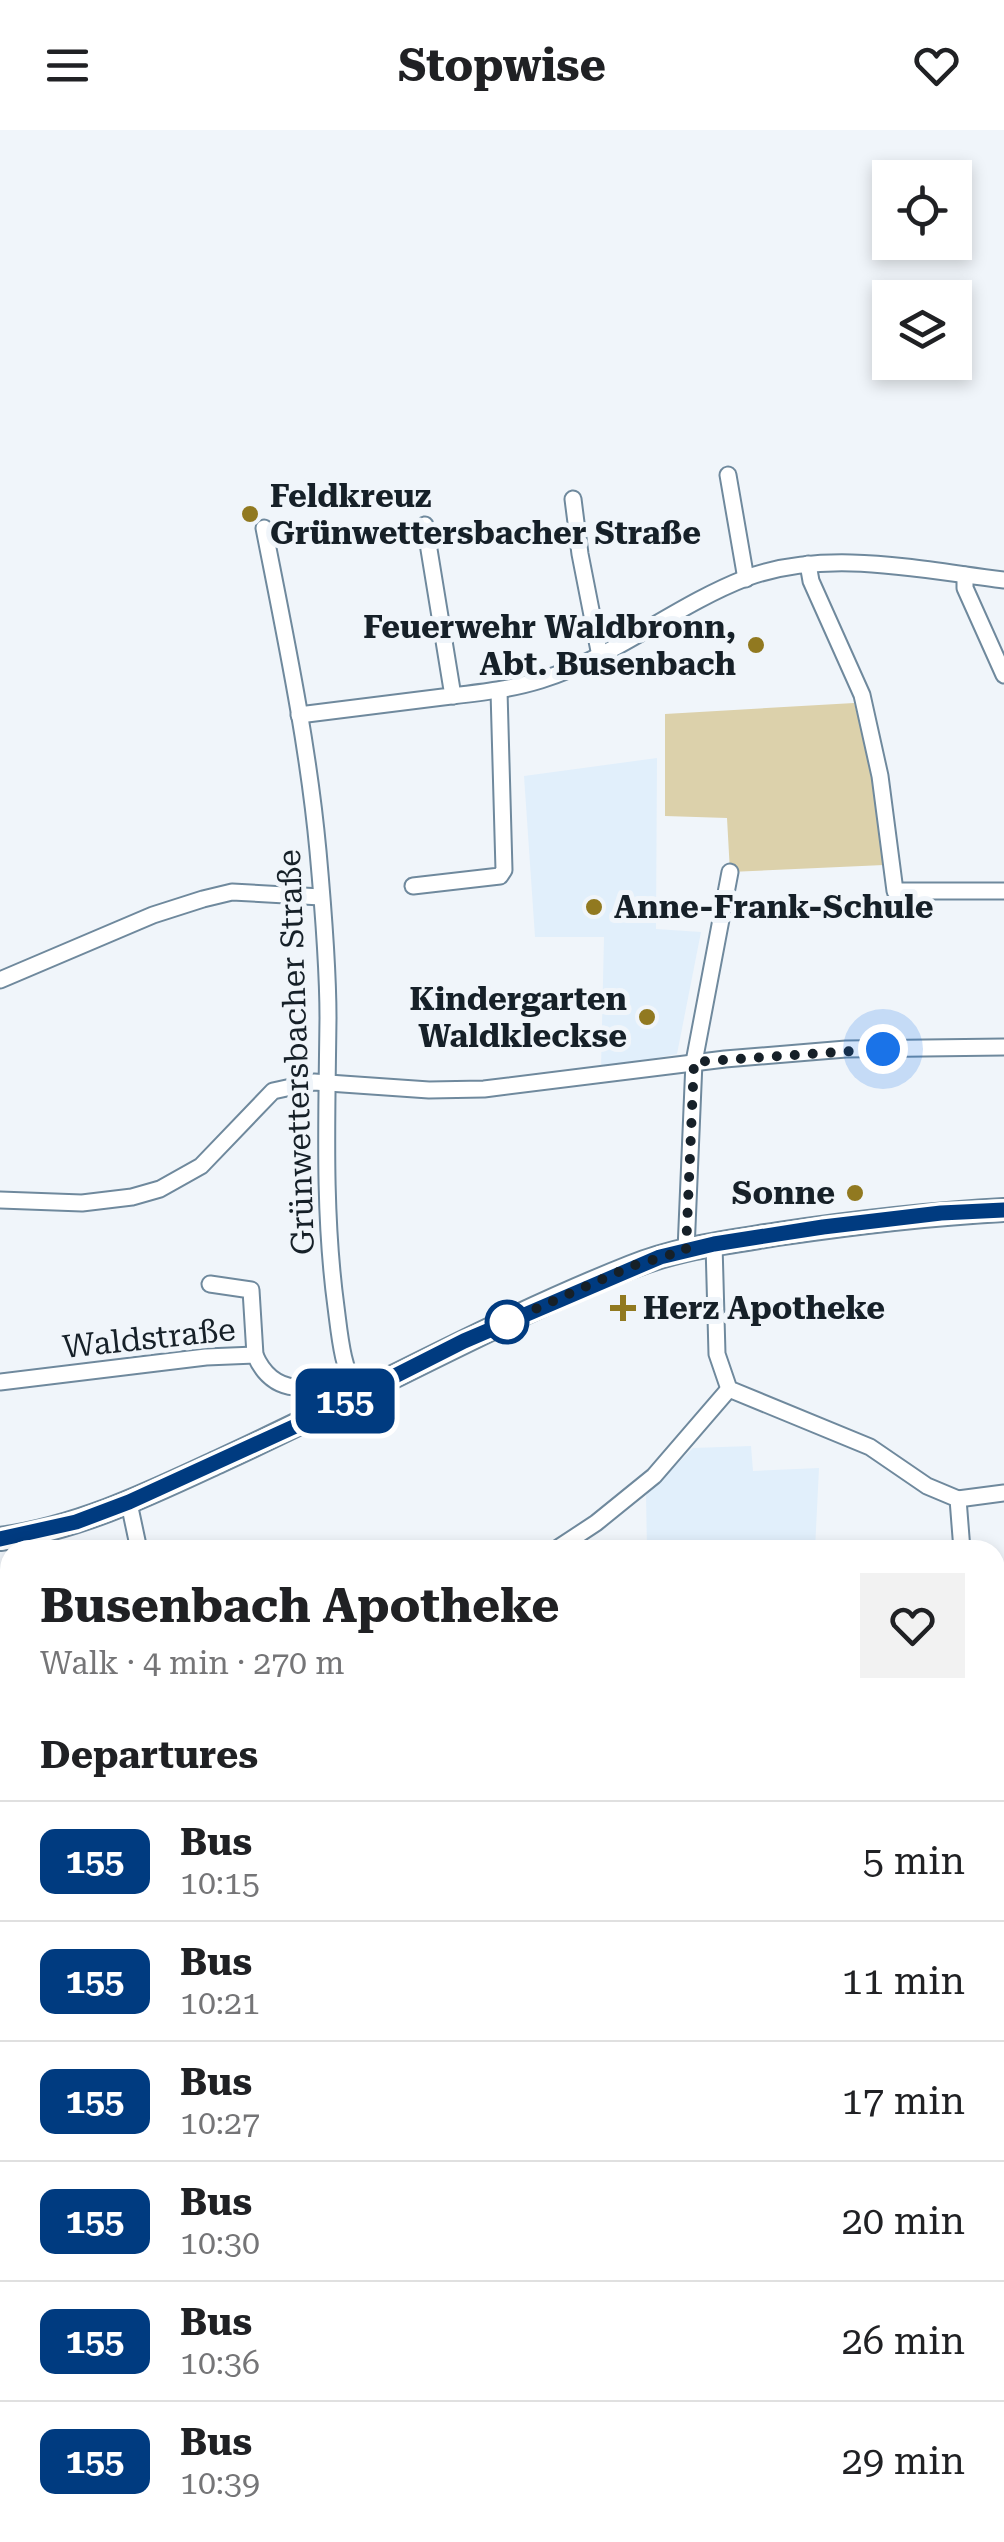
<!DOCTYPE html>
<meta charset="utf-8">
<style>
:root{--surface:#fff;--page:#f2f2f2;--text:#202124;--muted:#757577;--line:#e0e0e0}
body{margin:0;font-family:"Roboto Serif",serif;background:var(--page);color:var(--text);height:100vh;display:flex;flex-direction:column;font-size:38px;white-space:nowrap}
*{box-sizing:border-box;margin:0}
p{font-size:32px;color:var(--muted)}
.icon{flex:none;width:55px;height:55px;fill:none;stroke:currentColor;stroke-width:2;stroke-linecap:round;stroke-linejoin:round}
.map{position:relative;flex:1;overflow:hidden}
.drawer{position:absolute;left:0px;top:1410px;width:1005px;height:1002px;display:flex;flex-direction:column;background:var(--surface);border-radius:30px 30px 0 0;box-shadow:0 5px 15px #0003}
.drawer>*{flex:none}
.badge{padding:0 20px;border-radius:15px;font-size:35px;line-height:65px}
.tools{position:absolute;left:872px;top:30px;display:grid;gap:20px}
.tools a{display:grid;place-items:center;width:100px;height:100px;border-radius:0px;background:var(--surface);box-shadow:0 5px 15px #0003;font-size:50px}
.you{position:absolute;width:50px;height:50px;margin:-25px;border:8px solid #fff;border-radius:50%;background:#1a73e8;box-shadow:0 0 0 15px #1a73e833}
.map>.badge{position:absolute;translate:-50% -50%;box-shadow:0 0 0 5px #fff}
h2{padding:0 40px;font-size:38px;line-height:90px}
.round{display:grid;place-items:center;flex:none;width:105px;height:105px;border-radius:0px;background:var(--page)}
.headline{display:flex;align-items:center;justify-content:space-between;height:170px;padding:0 40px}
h1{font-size:48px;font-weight:700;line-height:75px}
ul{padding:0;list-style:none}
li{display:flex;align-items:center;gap:30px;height:120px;padding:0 40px;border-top:2px solid var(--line)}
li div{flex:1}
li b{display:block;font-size:38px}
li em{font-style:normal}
li .badge{min-width:110px;font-weight:700;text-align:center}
header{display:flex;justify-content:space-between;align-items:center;height:130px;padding:0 40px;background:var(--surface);font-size:45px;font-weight:700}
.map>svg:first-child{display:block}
</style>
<header><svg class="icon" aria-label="menu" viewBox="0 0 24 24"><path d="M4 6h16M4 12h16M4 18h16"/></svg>Stopwise<svg class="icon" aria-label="heart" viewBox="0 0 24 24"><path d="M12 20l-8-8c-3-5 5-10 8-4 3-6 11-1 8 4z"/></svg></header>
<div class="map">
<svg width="1004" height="2412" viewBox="0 0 1004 2412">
<rect width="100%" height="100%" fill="#f0f5fa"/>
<g fill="#e1effb">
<polygon points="657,628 656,799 701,802 677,924 601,938 604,807 535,807 524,646"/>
<polygon points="751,1316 753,1341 819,1338 815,1420 647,1420 646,1365 693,1318"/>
</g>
<g fill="#dcd1ab">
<polygon points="854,573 873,641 884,735 730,742 727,688 665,686 665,584"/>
<polygon points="10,1654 10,2402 995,2402 995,2386 1004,2388 1004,2412 0,2412 0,1655"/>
</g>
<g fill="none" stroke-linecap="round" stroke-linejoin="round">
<defs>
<g id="minor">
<polyline points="728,345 746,449"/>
<polyline points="573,369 580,424 600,526"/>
<polyline points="425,395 453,566"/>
<path d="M264,398C285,505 308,613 318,721C323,776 328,833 328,888C327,985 323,1081 336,1177C340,1208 342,1237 358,1265"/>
<polyline points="808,434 811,451 862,565 880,646 895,761 1004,761"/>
<polyline points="965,445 965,458 1004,545"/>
<path d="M299,585C347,579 395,573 443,567C477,563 509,560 541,550C617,526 674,476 746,448C827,418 921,440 1004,450"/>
<polyline points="413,756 500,746 504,740 499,561"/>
<polyline points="0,850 153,785 203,769 232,762 321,767"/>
<polyline points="0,1070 82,1073 132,1067 160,1059 201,1036 273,961 314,952 429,960 484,959 725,929 846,919 1004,917"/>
<polyline points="714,1114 717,1224 729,1259 870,1317 927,1356 958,1369 962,1420"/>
<polyline points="686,1120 694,932 730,742"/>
<polyline points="210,1154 251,1160 255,1225"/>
<path d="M0,1252L206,1227L255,1225C274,1269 311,1259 348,1248"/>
<polyline points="958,1369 1004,1363"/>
<polyline points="129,1373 139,1420"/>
<polyline points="555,1420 596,1393 654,1346 729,1259"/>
<polyline points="995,1528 1004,1529"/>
<polyline points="0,1561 10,1562"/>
<polyline points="995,1843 1004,1839"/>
<polyline points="995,2202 1004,2199"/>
</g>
<path id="secondary" d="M0,1409C79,1398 149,1364 220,1331C358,1268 490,1193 631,1137C678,1118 728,1112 778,1104C853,1093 928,1084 1004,1080"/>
</defs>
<use href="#minor" stroke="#6f899d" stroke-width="19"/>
<use href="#secondary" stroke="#6f899d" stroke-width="26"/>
<use href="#minor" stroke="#fff" stroke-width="15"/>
<use href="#secondary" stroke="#fff" stroke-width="22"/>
</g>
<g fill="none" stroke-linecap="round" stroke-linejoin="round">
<defs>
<polyline id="line" points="0,1409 76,1392 129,1372 300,1294 464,1211 660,1127 714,1114 823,1097 941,1083 1004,1080"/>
</defs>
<use href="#line" stroke="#fff" stroke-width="22"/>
<use href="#line" stroke="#003b80" stroke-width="15"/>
<polyline stroke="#162028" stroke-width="10" stroke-dasharray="0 18" points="507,1192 497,1196 632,1136 686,1120 694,932 883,919"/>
</g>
<g fill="#917920" stroke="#f0f5fa" stroke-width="4">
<circle cx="250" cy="384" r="10"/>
<circle cx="756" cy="515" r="10"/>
<circle cx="594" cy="777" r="10"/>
<circle cx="647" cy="887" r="10"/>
<circle cx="855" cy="1063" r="10"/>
<path d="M618 1163h10v10h10v10h-10v10h-10v-10h-10v-10h10z"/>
</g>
<circle fill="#fff" stroke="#003b80" stroke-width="5" cx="507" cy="1192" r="20"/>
<g text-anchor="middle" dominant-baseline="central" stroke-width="10" stroke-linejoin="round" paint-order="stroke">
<g font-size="32" font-weight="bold" fill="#162028" stroke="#f0f5fa" text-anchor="start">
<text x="270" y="366">Feldkreuz<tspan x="270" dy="37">Grünwettersbacher Straße</tspan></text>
<text x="736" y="497" text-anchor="end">Feuerwehr Waldbronn,<tspan x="736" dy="37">Abt. Busenbach</tspan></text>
<text x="614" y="777">Anne-Frank-Schule</text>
<text x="627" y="869" text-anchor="end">Kindergarten<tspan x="627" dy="37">Waldkleckse</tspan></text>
<text x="835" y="1063" text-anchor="end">Sonne</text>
<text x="643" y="1178">Herz Apotheke</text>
</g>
<g font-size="32" fill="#162028" stroke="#f0f5fa">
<text transform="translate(296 922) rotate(-92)">Grünwettersbacher Straße</text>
<text transform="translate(149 1208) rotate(-6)">Waldstraße</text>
</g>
</g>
</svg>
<div class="tools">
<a><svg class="icon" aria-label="locate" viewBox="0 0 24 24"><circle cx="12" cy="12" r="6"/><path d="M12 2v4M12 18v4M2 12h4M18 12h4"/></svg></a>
<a><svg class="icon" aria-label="layers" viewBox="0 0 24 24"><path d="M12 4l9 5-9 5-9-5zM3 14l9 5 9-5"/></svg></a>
</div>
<div class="you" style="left:883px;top:919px"></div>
<b class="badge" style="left:345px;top:1271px;background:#003b80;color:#fff">155</b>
<section class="drawer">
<div class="headline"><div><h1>Busenbach Apotheke</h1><p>Walk · 4 min · 270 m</p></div><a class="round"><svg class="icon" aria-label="heart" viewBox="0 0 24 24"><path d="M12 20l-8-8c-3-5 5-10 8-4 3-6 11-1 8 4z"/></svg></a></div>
<h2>Departures</h2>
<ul>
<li><span class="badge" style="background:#003b80;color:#fff">155</span><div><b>Bus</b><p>10:15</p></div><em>5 min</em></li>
<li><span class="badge" style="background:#003b80;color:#fff">155</span><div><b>Bus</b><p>10:21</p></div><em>11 min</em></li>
<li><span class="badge" style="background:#003b80;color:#fff">155</span><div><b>Bus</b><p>10:27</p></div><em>17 min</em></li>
<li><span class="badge" style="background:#003b80;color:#fff">155</span><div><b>Bus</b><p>10:30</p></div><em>20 min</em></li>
<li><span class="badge" style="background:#003b80;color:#fff">155</span><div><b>Bus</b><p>10:36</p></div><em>26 min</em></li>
<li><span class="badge" style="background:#003b80;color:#fff">155</span><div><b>Bus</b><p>10:39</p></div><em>29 min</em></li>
</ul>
</section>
</div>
